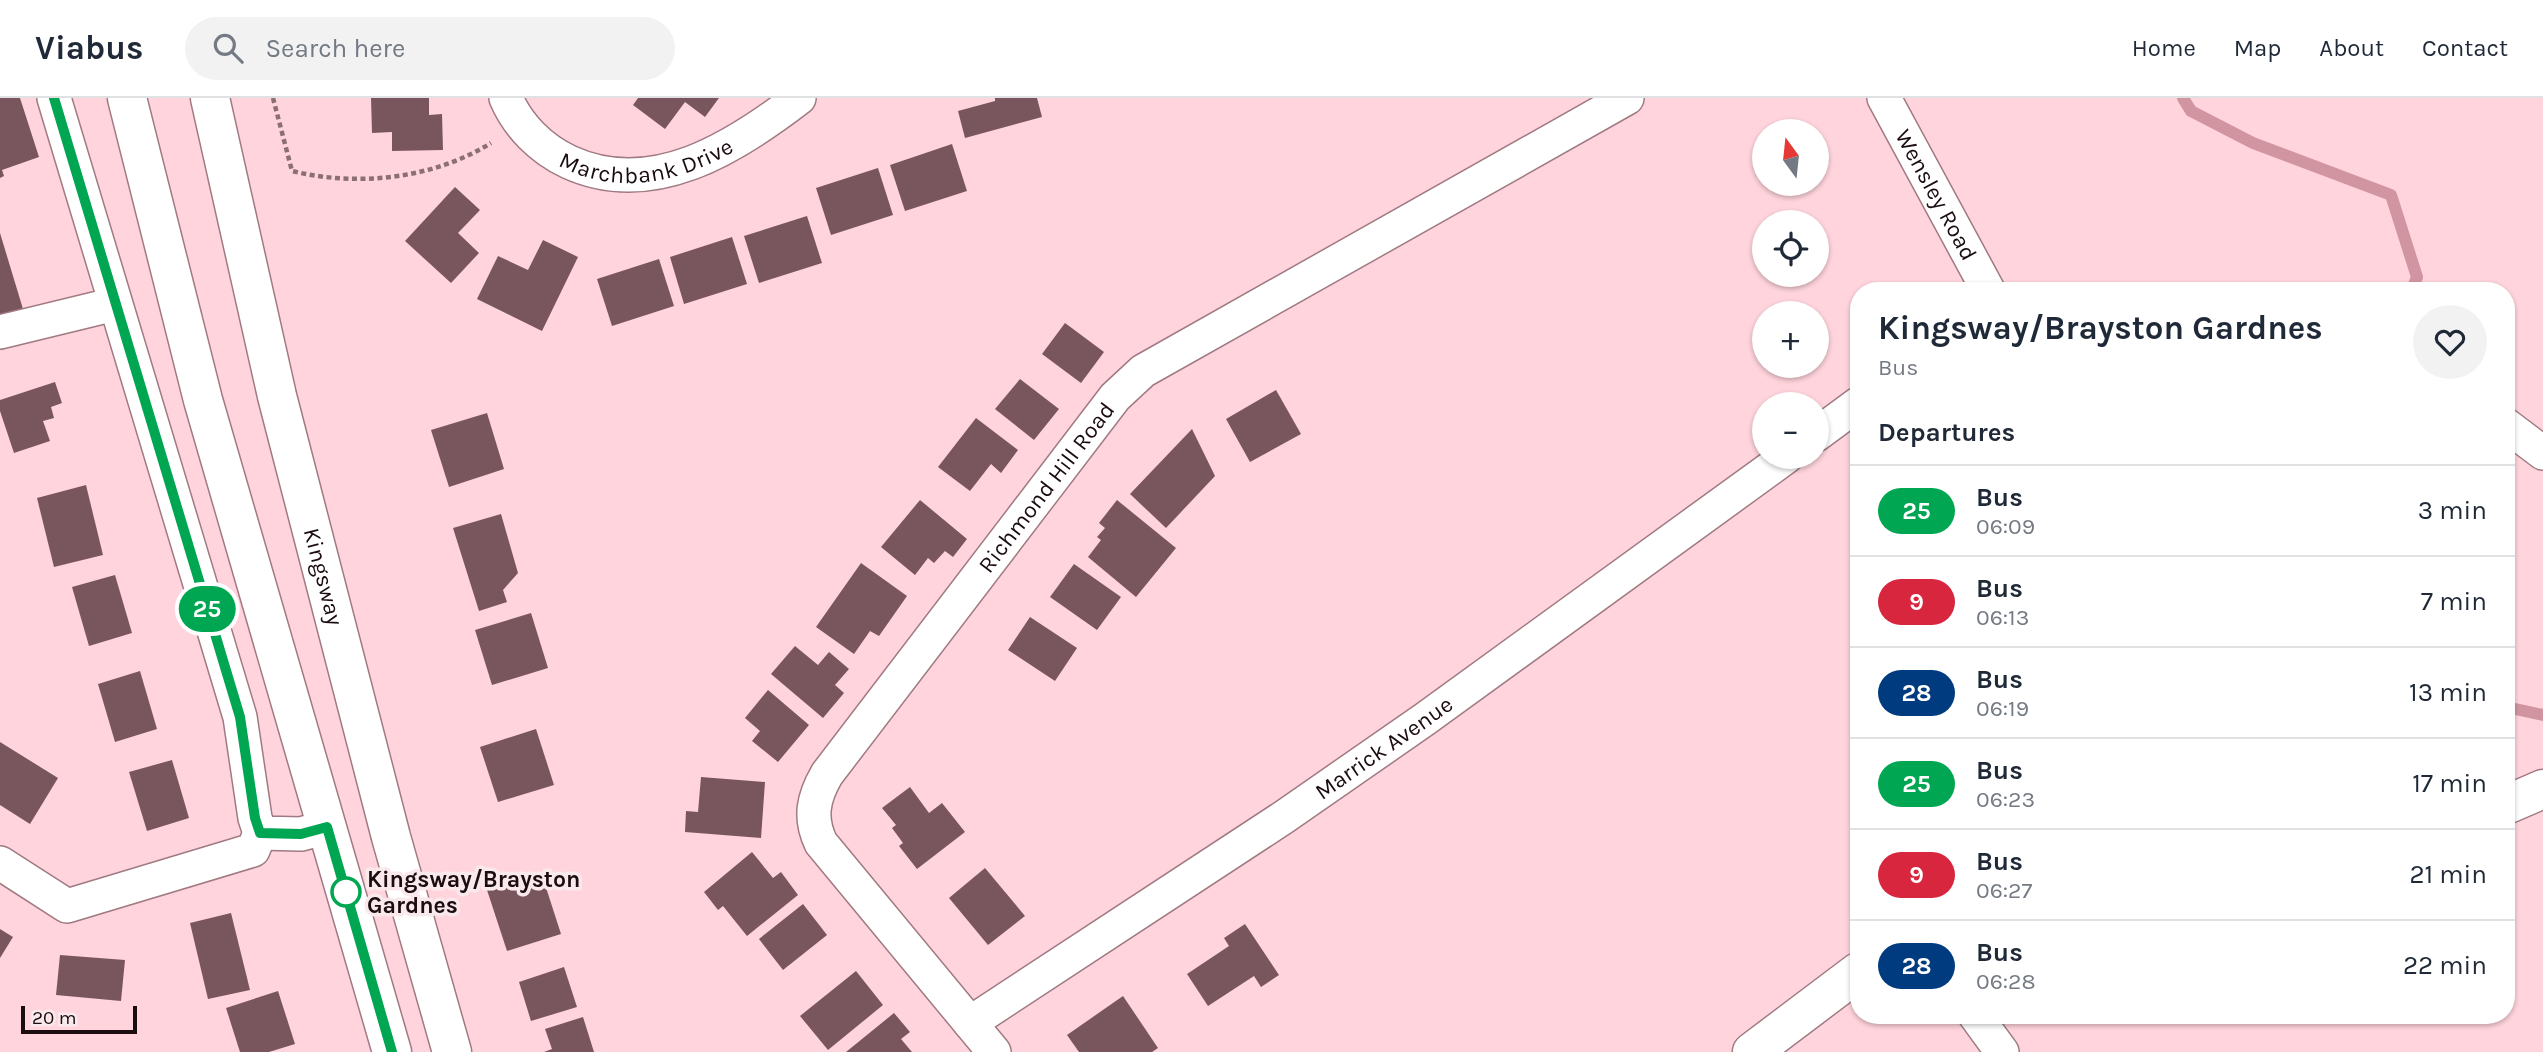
<!DOCTYPE html>
<meta charset="utf-8">
<style>
:root{--surface:#fff;--page:#f2f2f3;--text:#1f2937;--muted:#747a83;--line:#e0e1e3}
body{margin:0;font-family:Karla,sans-serif;background:var(--page);color:var(--text);height:100vh;display:flex;flex-direction:column;font-size:26px;white-space:nowrap}
*{box-sizing:border-box;margin:0}
p{font-size:23px;color:var(--muted)}
.icon{flex:none;width:38px;height:38px;fill:none;stroke:currentColor;stroke-width:2;stroke-linecap:round;stroke-linejoin:round}
.map{position:relative;flex:1;overflow:hidden}
.sheet{position:absolute;left:1850px;top:184px;width:665px;height:742px;display:flex;flex-direction:column;background:var(--surface);border-radius:28px;box-shadow:0 2px 5px #0004}
.sheet>*{flex:none}
.badge{padding:0 14px;border-radius:23px;font-size:24px;line-height:46px}
.needle{width:46px;rotate:345deg}
.fabs{position:absolute;left:1752px;top:21px;display:grid;gap:14px}
.fabs a{display:grid;place-items:center;width:77px;height:77px;border-radius:50%;background:var(--surface);box-shadow:0 2px 5px #0004;font-size:35px}
.scale{position:absolute;left:21px;bottom:18px;width:116px;box-sizing:border-box;padding-left:7px;border:4px solid #1a0c0f;border-top:0;font-size:19px;line-height:24px;white-space:nowrap;color:#1a0c0f;-webkit-text-stroke:5px #fae9ec;paint-order:stroke}
.map>.badge{position:absolute;translate:-50% -50%;box-shadow:0 0 0 4px #fff}
h2{padding:0 28px;font-size:26px;line-height:63px}
.round{display:grid;place-items:center;flex:none;width:74px;height:74px;border-radius:37px;background:var(--page)}
.summary{display:flex;align-items:center;justify-content:space-between;height:119px;padding:0 28px}
h1{font-size:33px;font-weight:700;line-height:52px}
ul{padding:0;list-style:none}
li{display:flex;align-items:center;gap:21px;height:91px;padding:0 28px;border-top:2px solid var(--line)}
li div{flex:1}
li b{display:block;font-size:26px}
li em{font-style:normal}
li .badge{min-width:77px;font-weight:700;text-align:center}
header{display:flex;align-items:center;gap:42px;box-sizing:border-box;height:98px;padding:0 35px;background:var(--surface);border-bottom:2px solid var(--line)}
header strong{font-size:33px}
nav{display:flex;gap:38px;margin-inline-start:auto;font-size:24px}
.search{width:490px;height:63px;background:var(--page);display:flex;align-items:center;gap:18px;box-sizing:border-box;padding:0 24px;border-radius:38px;color:var(--muted);font-size:26px}
.map>svg:first-child{display:block}
</style>
<header>
<strong>Viabus</strong>
<div class="search"><svg class="icon" aria-label="search" viewBox="0 0 24 24"><circle cx="10" cy="10" r="6"/><path d="M15 15l6 6"/></svg>Search here</div>
<nav><a>Home</a><a>Map</a><a>About</a><a>Contact</a></nav>
</header>
<div class="map">
<svg width="2543" height="954" viewBox="0 0 2543 954">
<rect width="100%" height="100%" fill="#ffd4dc"/>
<g fill="none" stroke-linecap="round" stroke-linejoin="round">
<g stroke="#d195a2" stroke-width="12">
<polyline points="2183,0 2191,13 2253,45 2391,97 2417,179 2412,192"/>
<polyline points="2506,609 2543,617"/>
</g>
</g>
<g fill="#79565d">
<polygon points="0,0 20,0 39,59 2,72 4,78 0,80"/>
<polygon points="371,0 429,0 429,17 442,16 443,52 392,53 392,34 372,35"/>
<polygon points="638,0 719,0 705,19 685,4 665,31 633,7"/>
<polygon points="995,0 1037,0 1042,19 965,40 958,13 995,3"/>
<polygon points="952,46 967,93 905,113 890,67"/>
<polygon points="878,70 893,117 831,137 816,90"/>
<polygon points="455,89 480,112 458,135 479,155 451,185 405,143"/>
<polygon points="807,118 822,165 759,185 744,138"/>
<polygon points="0,135 23,211 0,218"/>
<polygon points="732,139 747,186 684,206 670,159"/>
<polygon points="543,142 578,159 542,233 477,201 498,158 528,172"/>
<polygon points="659,161 674,208 612,228 597,181"/>
<polygon points="1065,225 1104,254 1081,285 1042,256"/>
<polygon points="1020,281 1059,311 1034,342 995,311"/>
<polygon points="55,284 62,305 51,309 54,320 43,323 50,343 14,355 0,313 0,302"/>
<polygon points="1276,292 1301,336 1250,364 1226,321"/>
<polygon points="487,315 504,371 449,389 431,332"/>
<polygon points="976,320 1018,352 1001,375 991,366 970,393 938,369"/>
<polygon points="1192,331 1215,378 1166,430 1130,396"/>
<polygon points="86,387 103,457 54,469 37,400"/>
<polygon points="920,402 967,441 953,459 945,453 934,465 928,460 915,477 881,449"/>
<polygon points="1117,402 1176,450 1136,499 1088,459 1101,442 1097,439 1105,430 1099,425"/>
<polygon points="501,416 518,475 503,492 507,504 479,513 453,430"/>
<polygon points="861,465 907,498 879,538 870,533 854,556 816,529"/>
<polygon points="1074,466 1121,499 1097,532 1050,499"/>
<polygon points="115,477 132,535 89,548 72,489"/>
<polygon points="531,515 548,570 492,587 475,532"/>
<polygon points="1030,519 1077,550 1055,583 1008,552"/>
<polygon points="795,548 818,567 829,554 849,571 835,587 844,595 823,620 771,576"/>
<polygon points="140,573 157,631 115,644 98,586"/>
<polygon points="768,592 809,627 778,664 752,643 760,633 745,620"/>
<polygon points="536,631 554,687 498,704 480,649"/>
<polygon points="0,644 58,680 30,726 0,707"/>
<polygon points="172,662 189,720 147,733 129,674"/>
<polygon points="701,679 765,684 761,740 685,734 686,713 698,714"/>
<polygon points="910,689 929,715 942,705 965,734 917,771 899,748 903,745 892,730 896,727 882,710"/>
<polygon points="752,754 773,780 781,774 798,797 747,838 723,808 718,812 704,794"/>
<polygon points="985,770 1025,818 988,847 949,800"/>
<polygon points="541,774 561,836 507,853 487,792"/>
<polygon points="803,806 827,837 783,872 759,841"/>
<polygon points="231,815 250,892 208,901 190,825"/>
<polygon points="1245,826 1279,877 1261,889 1254,878 1208,908 1187,876 1229,848 1224,840"/>
<polygon points="0,831 13,839 0,860"/>
<polygon points="60,857 125,862 121,903 56,897"/>
<polygon points="564,869 577,909 531,923 519,884"/>
<polygon points="856,873 883,907 828,952 800,918"/>
<polygon points="278,893 295,946 269,954 240,954 226,910"/>
<polygon points="1123,898 1158,950 1152,954 1079,954 1067,937"/>
<polygon points="894,915 910,934 901,941 912,954 846,954"/>
<polygon points="583,919 594,954 544,954 552,951 545,931"/>
</g>
<g fill="none" stroke-linecap="round" stroke-linejoin="round">
<defs>
<g id="street">
<polyline points="54,0 240,619 255,720 260,735 301,736 327,729"/>
<path id="s1" d="M506,0C518,28 541,51 569,64C652,102 734,50 799,0"/>
<path id="s2" d="M1884,0L1988,192"/>
<polyline points="0,234 115,206"/>
<polyline points="2506,327 2543,355"/>
<polyline points="1816,337 1858,306"/>
<polyline points="0,765 67,808 253,752 260,735"/>
<polyline points="1975,917 2002,954"/>
<path id="s3" d="M970,925L1284,719L1425,621L1786,359"/>
<path id="s4" d="M994,954L821,745C809,720 813,700 827,676L1115,299L1143,273L1627,0"/>
</g>
<g id="primary">
<polyline points="2506,707 2543,691"/>
<polyline points="1752,954 1858,874"/>
</g>
<g id="highway">
<polyline points="127,0 203,302 392,954"/>
<path id="s5" d="M210,0L277,298L391,739L452,954"/>
</g>
</defs>
<use href="#street" stroke="#a07a82" stroke-width="36"/>
<use href="#primary" stroke="#a07a82" stroke-width="41"/>
<use href="#highway" stroke="#a07a82" stroke-width="41"/>
<path stroke="#8b6f75" stroke-width="4.5" stroke-dasharray="5 3.5" stroke-linecap="butt" d="M273,0L292,73C357,89 433,81 491,45"/>
<use href="#street" stroke="#fff" stroke-width="33"/>
<use href="#primary" stroke="#fff" stroke-width="38"/>
<use href="#highway" stroke="#fff" stroke-width="38"/>
</g>
<g fill="none" stroke-linecap="round" stroke-linejoin="round">
<defs>
<polyline id="line" points="54,0 240,619 255,720 260,735 301,736 327,729 392,954"/>
</defs>
<use href="#line" stroke="#fff" stroke-width="16"/>
<use href="#line" stroke="#00a651" stroke-width="10"/>
</g>
<circle fill="#fff" stroke="#00a651" stroke-width="3.5" cx="346" cy="794" r="14"/>
<g text-anchor="middle" dominant-baseline="central" stroke-width="7" stroke-linejoin="round" paint-order="stroke">
<g font-size="23" fill="#1a0c0f" stroke="#fae9ec">
<text stroke="none"><textPath href="#s1" startOffset="172">Marchbank Drive</textPath></text>
<text stroke="none"><textPath href="#s2" startOffset="110">Wensley Road</textPath></text>
<text stroke="none"><textPath href="#s4" startOffset="705">Richmond Hill Road</textPath></text>
<text stroke="none"><textPath href="#s5" startOffset="492">Kingsway</textPath></text>
<text stroke="none"><textPath href="#s3" startOffset="497">Marrick Avenue</textPath></text>
</g>
<g font-size="23" font-weight="bold" fill="#1a0c0f" stroke="#fae9ec" text-anchor="start">
<text x="367" y="781">Kingsway/Brayston<tspan x="367" dy="26">Gardnes</tspan></text>
</g>
</g>
</svg>
<div class="fabs">
<a><svg class="needle" viewBox="-14 -14 28 28"><path d="M0-13l5 13h-10z" fill="#e53935"/><path d="M0 13l5-13h-10z" fill="#747a83"/></svg></a>
<a><svg class="icon" aria-label="locate" viewBox="0 0 24 24"><circle cx="12" cy="12" r="6"/><path d="M12 2v4M12 18v4M2 12h4M18 12h4"/></svg></a>
<a>+</a>
<a>−</a>
</div>
<div class="scale">20 m</div>
<b class="badge" style="left:207px;top:511px;background:#00a651;color:#fff">25</b>
<section class="sheet">
<div class="summary"><div><h1>Kingsway/Brayston Gardnes</h1><p>Bus</p></div><a class="round"><svg class="icon" aria-label="heart" viewBox="0 0 24 24"><path d="M12 20l-8-8c-3-5 5-10 8-4 3-6 11-1 8 4z"/></svg></a></div>
<h2>Departures</h2>
<ul>
<li><span class="badge" style="background:#00a651;color:#fff">25</span><div><b>Bus</b><p>06:09</p></div><em>3 min</em></li>
<li><span class="badge" style="background:#d7263d;color:#fff">9</span><div><b>Bus</b><p>06:13</p></div><em>7 min</em></li>
<li><span class="badge" style="background:#003b80;color:#fff">28</span><div><b>Bus</b><p>06:19</p></div><em>13 min</em></li>
<li><span class="badge" style="background:#00a651;color:#fff">25</span><div><b>Bus</b><p>06:23</p></div><em>17 min</em></li>
<li><span class="badge" style="background:#d7263d;color:#fff">9</span><div><b>Bus</b><p>06:27</p></div><em>21 min</em></li>
<li><span class="badge" style="background:#003b80;color:#fff">28</span><div><b>Bus</b><p>06:28</p></div><em>22 min</em></li>
</ul>
</section>
</div>
